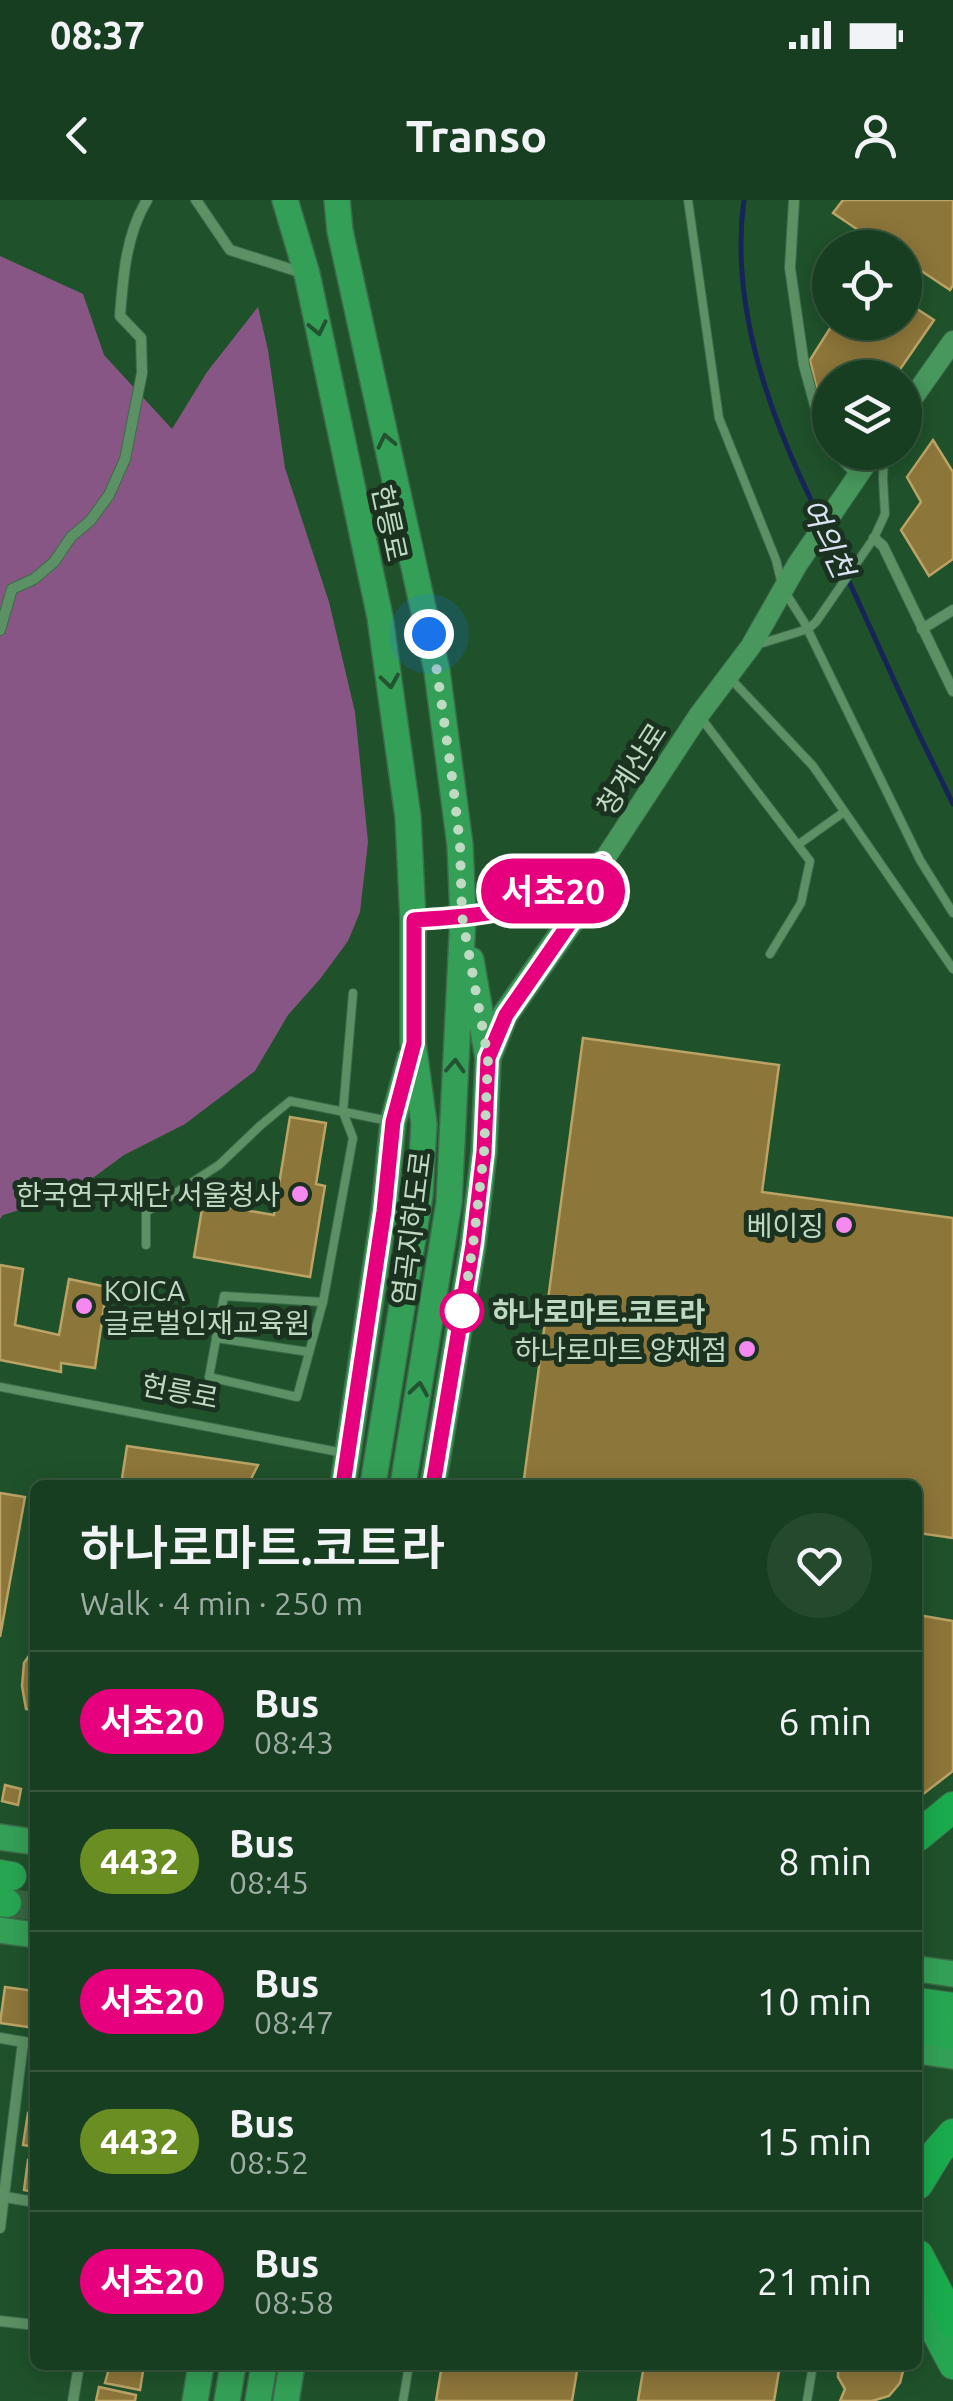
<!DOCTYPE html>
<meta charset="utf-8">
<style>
:root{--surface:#173e20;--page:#24492d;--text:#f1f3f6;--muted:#9eaea5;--line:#36573e}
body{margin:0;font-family:Ubuntu,"Noto Sans KR",sans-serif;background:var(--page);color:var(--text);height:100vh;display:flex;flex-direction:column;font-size:38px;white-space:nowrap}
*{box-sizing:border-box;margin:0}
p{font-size:32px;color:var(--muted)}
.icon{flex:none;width:55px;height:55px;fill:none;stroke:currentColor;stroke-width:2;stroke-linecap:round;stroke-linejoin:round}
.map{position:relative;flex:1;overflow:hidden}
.details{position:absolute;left:30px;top:1280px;width:892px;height:890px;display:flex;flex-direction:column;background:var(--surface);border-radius:15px;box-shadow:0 5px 25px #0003,0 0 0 2px var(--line)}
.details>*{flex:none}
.badge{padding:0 20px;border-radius:32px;font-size:35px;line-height:65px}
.controls{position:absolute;left:812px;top:30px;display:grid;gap:20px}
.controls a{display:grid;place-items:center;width:110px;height:110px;border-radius:50%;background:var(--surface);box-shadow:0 5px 25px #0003,0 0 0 2px var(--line);font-size:50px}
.you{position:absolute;width:50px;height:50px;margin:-25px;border:8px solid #fff;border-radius:50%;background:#1a73e8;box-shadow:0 0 0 15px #1a73e833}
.map>.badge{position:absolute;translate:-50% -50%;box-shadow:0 0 0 5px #fff}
.round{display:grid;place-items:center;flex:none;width:105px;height:105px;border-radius:52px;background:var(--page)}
.overview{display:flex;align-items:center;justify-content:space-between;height:170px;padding:0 50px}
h1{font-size:48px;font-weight:600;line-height:75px}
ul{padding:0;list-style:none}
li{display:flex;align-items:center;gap:30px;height:140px;padding:0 50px;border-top:2px solid var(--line)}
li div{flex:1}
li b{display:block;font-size:38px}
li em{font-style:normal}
li .badge{min-width:110px;font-weight:700;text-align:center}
.status{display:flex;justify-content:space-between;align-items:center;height:70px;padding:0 50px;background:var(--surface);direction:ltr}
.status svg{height:28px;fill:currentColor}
header{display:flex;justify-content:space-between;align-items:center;height:130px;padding:0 50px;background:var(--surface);font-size:45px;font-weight:600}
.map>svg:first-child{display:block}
</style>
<div class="status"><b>08:37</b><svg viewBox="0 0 49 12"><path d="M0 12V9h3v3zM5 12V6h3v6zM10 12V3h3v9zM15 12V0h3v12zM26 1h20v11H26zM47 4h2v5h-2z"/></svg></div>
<header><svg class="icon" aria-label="back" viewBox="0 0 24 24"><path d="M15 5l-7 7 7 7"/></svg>Transo<svg class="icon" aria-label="person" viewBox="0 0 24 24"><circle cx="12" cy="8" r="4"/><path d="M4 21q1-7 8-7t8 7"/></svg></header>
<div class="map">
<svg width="953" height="2201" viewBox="0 0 953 2201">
<rect width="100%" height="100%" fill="#1f522b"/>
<polygon fill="#885685" points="0,56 83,94 104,155 172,229 207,172 258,107 268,150 285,268 329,402 355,512 368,642 360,712 348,741 320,779 288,815 255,871 185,924 124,955 71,994 3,1015 0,1019"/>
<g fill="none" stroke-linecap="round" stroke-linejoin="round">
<g stroke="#172459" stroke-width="5">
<path d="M744,0C729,108 772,223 820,318"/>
<polyline points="827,333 915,526 953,604"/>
</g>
</g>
<g fill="#8d763a" stroke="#bba366" stroke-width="2.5">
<polygon points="843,0 953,0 953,85 950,90 905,60 905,48 885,48 833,13"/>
<polygon points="905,101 934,120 894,178 830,178 830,224 819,198 810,160 834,122 905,122"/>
<polygon points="933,240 953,272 953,359 929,376 901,330 921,302 907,277"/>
<polygon points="583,838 779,865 762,992 953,1018 953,1338 918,1333 918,1285 567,1285 524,1279"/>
<polygon points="290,917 326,923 316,984 325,986 310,1077 194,1057 203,1003 274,1015"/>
<polygon points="0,1065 23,1069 15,1125 59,1135 69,1079 107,1087 95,1168 61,1163 61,1172 0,1160"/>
<polygon points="127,1246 258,1265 248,1285 121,1285"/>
<polygon points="0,1293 25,1297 0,1437"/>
<polygon points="918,1415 953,1421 953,1571 918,1598"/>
<polygon points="35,1447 35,1511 26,1509 22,1486 24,1463"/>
<polygon points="5,1585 21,1589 18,1605 2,1601"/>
<polygon points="5,1787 35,1791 35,1828 0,1823"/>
<polygon points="28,1913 35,1914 35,1947 23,1945"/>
<polygon points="28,1960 35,1961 35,1992 24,1990"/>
<polygon points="110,2165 144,2165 140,2190 105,2183"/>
<polygon points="442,2165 578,2165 572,2201 436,2201"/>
<polygon points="644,2165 780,2165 774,2201 638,2201"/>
<polygon points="838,2165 904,2165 904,2167 900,2183 889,2196 872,2201 840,2201 845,2189 838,2177"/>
<polygon points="99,2187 136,2195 135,2201 96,2201"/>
</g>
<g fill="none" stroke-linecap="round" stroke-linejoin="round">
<polyline stroke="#376642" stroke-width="28" stroke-dasharray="28 14" stroke-linecap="butt" points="7,1703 35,1706"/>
<defs>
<g id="service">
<polyline points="688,0 719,218 776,360 783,389 804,422 920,660 953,713"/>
<polyline points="756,445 808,429 816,422 874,338 885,314 883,279 884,252"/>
<polyline points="731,479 813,566 953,769"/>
<polyline points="701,518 810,661 801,703 770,754"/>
<polyline points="799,644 844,612"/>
<polyline points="146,1045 146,1012 219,965 261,925 290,901 389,921"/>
<polyline points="323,1102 224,1096 209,1177 297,1197 323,1102 353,938 343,912 353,793"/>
<polyline points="216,1138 309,1152"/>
<polyline points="0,1187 344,1253"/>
<polyline points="403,2201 409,2165"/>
<polyline points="807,2201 813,2165"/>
</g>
<g id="minor">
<polyline points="196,0 230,50 306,74"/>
<polyline points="794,0 790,68 804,165 820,224 830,243"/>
<polyline points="835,252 858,276"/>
<polyline points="874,338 883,346 953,491"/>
<polyline points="922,429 953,410"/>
<path d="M0,430L12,389L34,379L54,362L71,337L90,321L109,295L125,259L142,173L141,138L120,116C123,77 126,34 147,0"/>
<polyline points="0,1838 35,1844"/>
<polyline points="5,1997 35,2002"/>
<polyline points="0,2028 23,1842"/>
<polyline points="0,2121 35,2125"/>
<polyline points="73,2201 79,2165"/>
</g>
<g id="secondary">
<polyline points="905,209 953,141"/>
<polyline points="413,720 463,716 512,708 558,689 602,663 699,515 751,446 797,365 874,252"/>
</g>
<g id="primary">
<polyline points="285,0 307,74 380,417 408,617 413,720 413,843 424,924 420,995 373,1285"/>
<polyline points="337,0 340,31 437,471 460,645 463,716 449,1003 403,1285"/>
<polyline points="488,858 505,815 576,714 602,663"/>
<polyline points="343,1285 384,1011 393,922 410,858"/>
<polyline points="433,1285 473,1045 484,952 488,858 471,760"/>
<polyline points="0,1637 35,1642"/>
<polyline points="0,1730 35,1735"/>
<polyline points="918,1769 953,1774"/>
<polyline points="918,1851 953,1856"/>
<polyline points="195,2201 201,2165"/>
<polyline points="227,2201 233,2165"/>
<polyline points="258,2201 264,2165"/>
<polyline points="286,2201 292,2165"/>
</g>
<g id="trunk">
<polyline points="0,1674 12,1676"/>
<polyline points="0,1702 7,1703"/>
<polyline points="918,1802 953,1807"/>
<polyline points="918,1829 953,1835"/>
<polyline points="918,2099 953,2165"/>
</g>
<g id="motorway">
<polyline points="918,1636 953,1607"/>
<polyline points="918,1984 938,1951 953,1934"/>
<polyline points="918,2055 953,2122"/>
</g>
</defs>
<use href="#service" stroke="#3d6b4b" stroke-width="10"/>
<use href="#minor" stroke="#3d6b4b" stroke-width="12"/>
<use href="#secondary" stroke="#3d6b4b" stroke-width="22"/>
<use href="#primary" stroke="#3d6b4b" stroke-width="28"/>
<use href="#trunk" stroke="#3d6b4b" stroke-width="30"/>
<use href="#motorway" stroke="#3d6b4b" stroke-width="32"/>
<use href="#service" stroke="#5c9065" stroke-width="8"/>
<use href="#minor" stroke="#5c9065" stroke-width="10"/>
<use href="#secondary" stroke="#48985e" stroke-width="20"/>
<use href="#primary" stroke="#34a057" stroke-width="25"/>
<use href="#trunk" stroke="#27a652" stroke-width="28"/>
<use href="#motorway" stroke="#1aab4d" stroke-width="30"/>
</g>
<defs><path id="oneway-chevron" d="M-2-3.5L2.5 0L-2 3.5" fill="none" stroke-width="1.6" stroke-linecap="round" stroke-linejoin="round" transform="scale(2.5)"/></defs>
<g stroke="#235330">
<use href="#oneway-chevron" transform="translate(318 128) rotate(78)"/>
<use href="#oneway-chevron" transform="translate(386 241) rotate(-102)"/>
<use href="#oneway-chevron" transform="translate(390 481) rotate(81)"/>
<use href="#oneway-chevron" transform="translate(455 866) rotate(-87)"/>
<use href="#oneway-chevron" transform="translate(419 1189) rotate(-81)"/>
</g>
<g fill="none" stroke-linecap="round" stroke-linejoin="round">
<defs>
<path id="line" d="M343,1285L384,1011L393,922L414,843V720C445,718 478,716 509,709C542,701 573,680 602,662L576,714L506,815L488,858L484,952L473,1045L433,1285"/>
</defs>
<use href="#line" stroke="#fff" stroke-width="22"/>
<use href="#line" stroke="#e6007e" stroke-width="15"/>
<polyline stroke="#bfdac3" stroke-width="10" stroke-dasharray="0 18" points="429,434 437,471 453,584 460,645 462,716 488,858 484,952 473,1045 462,1113 462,1111"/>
</g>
<g fill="#f589ef" stroke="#1c3220" stroke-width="4">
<circle cx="300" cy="994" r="10"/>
<circle cx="844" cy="1025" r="10"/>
<circle cx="84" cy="1106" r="10"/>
<circle cx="747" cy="1149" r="10"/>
</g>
<circle fill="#fff" stroke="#e6007e" stroke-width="5" cx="462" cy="1111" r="20"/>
<g text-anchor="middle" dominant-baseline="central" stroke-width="10" stroke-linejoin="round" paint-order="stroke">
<g font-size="28" fill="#bfdac3" stroke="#1c3220">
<text transform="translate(390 323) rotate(78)">헌릉로</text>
<text transform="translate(631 569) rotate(-57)">청계산로</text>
<text transform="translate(411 1028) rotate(-83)">염곡지하도로</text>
<text transform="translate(180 1191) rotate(11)">헌릉로</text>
</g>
<g font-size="28" fill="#bfdac3" stroke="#1c3220" text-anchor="end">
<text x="280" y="994">한국연구재단 서울청사</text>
<text x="824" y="1025">베이징</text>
<text x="104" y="1090" text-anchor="start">KOICA<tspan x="104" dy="32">글로벌인재교육원</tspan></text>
<text x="727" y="1149">하나로마트 양재점</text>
</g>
<g font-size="28" font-weight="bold" fill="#bfdac3" stroke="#1c3220" text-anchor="start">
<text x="492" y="1111">하나로마트.코트라</text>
</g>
<g font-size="30" font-style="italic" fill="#dbe2f4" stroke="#1c3220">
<text transform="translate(828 338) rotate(65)">여의천</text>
</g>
</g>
</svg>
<div class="controls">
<a><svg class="icon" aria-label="locate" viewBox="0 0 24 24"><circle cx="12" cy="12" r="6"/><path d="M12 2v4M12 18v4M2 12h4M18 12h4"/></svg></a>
<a><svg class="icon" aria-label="layers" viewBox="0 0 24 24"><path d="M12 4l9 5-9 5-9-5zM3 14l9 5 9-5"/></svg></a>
</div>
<div class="you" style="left:429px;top:434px"></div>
<b class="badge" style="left:553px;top:691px;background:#e6007e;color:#fff">서초20</b>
<section class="details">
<div class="overview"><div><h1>하나로마트.코트라</h1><p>Walk · 4 min · 250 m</p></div><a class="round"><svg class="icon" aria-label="heart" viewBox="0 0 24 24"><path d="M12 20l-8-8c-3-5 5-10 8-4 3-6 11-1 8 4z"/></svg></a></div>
<ul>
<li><span class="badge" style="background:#e6007e;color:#fff">서초20</span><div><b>Bus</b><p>08:43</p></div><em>6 min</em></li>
<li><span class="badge" style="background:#6b8e23;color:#fff">4432</span><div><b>Bus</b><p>08:45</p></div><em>8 min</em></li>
<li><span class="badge" style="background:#e6007e;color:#fff">서초20</span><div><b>Bus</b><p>08:47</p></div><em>10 min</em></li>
<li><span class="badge" style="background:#6b8e23;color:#fff">4432</span><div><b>Bus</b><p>08:52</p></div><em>15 min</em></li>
<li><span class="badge" style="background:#e6007e;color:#fff">서초20</span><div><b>Bus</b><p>08:58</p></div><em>21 min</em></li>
</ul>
</section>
</div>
